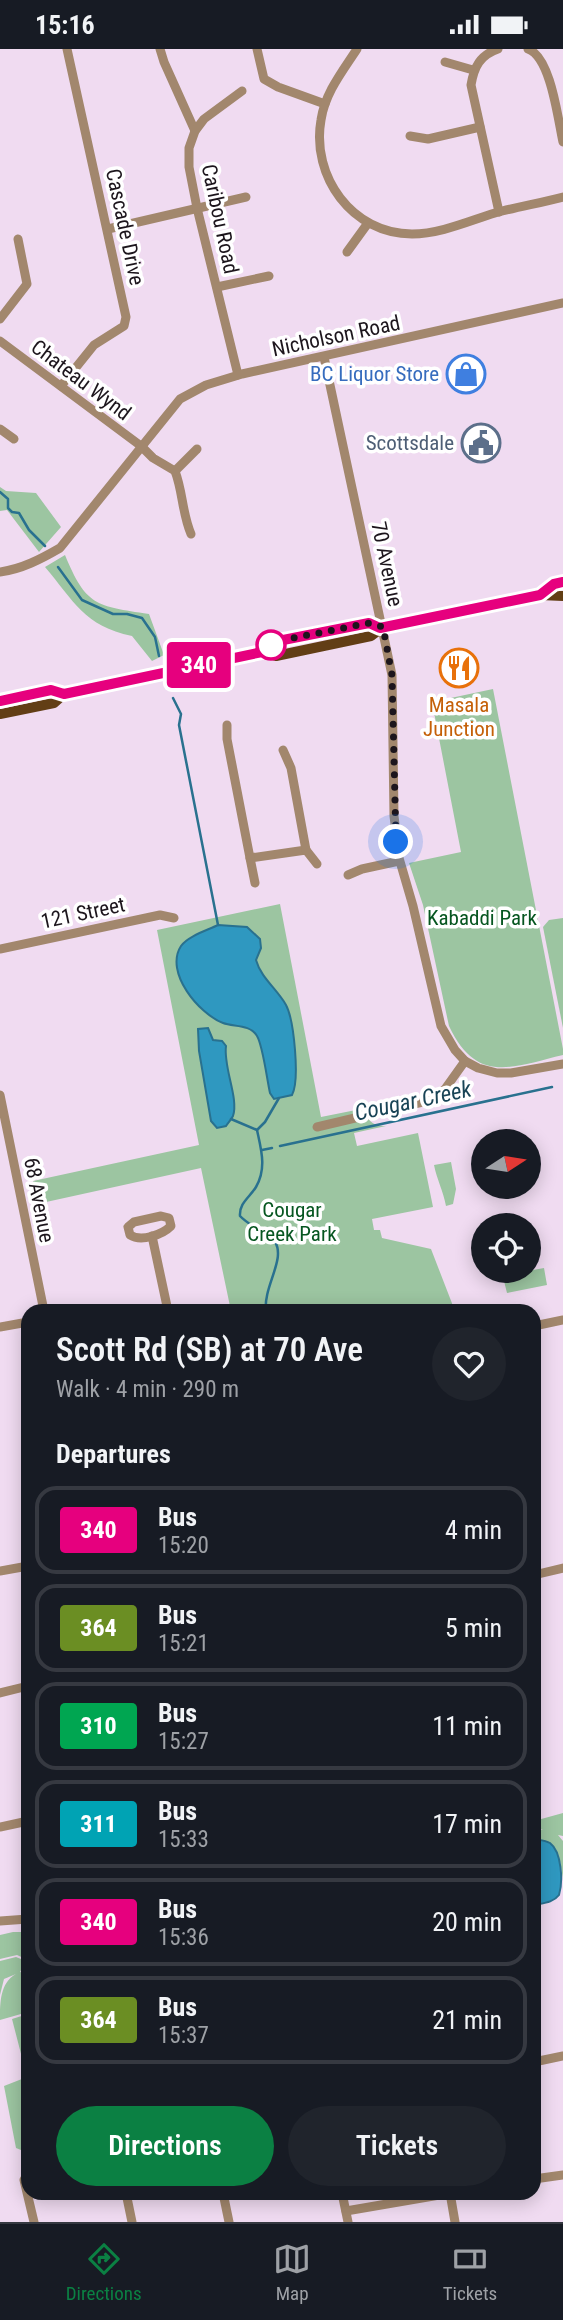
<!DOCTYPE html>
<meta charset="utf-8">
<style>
:root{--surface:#171b24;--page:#20242c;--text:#f1f3f6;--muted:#9ea1a6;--line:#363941;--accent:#0b8043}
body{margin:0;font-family:"Roboto Condensed",sans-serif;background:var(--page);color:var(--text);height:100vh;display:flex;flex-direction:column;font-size:26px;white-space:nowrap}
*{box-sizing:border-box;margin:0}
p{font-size:23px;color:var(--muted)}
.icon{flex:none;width:38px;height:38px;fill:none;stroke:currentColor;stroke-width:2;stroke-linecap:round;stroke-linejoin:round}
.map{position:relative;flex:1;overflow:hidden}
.sheet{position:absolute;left:21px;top:1255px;width:520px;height:896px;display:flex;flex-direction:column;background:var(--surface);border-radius:21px;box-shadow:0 4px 18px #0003}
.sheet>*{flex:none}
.badge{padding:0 14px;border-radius:5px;font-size:24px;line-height:46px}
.needle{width:46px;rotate:78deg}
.fabs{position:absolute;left:471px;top:1080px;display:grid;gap:14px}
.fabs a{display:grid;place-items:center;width:70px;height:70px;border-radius:50%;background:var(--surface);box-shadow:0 4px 18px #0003;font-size:35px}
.you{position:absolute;width:35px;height:35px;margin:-18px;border:5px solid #fff;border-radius:50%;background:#1a73e8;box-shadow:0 0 0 10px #1a73e833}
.map>.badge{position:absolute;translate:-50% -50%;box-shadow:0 0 0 4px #fff}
h2{padding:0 35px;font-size:26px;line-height:63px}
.round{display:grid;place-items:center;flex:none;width:74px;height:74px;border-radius:37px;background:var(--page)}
.summary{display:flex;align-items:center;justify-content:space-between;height:119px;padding:0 35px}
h1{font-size:33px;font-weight:600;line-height:52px}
.action{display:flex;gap:14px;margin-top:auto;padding:14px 35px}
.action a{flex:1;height:80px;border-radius:42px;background:var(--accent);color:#fff;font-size:28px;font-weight:600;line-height:80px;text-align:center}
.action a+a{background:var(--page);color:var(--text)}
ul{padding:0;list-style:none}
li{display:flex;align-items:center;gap:21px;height:88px;margin:0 14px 10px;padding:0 21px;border:4px solid var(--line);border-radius:21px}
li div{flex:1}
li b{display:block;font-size:26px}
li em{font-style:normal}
li .badge{min-width:77px;font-weight:700;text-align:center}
.status{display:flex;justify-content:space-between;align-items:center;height:49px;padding:0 35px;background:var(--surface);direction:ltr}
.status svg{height:19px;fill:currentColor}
.dock{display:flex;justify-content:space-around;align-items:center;height:98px;border-top:2px solid var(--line);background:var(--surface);font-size:19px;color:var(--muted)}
.dock a{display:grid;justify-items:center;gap:4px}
.dock .current{color:var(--accent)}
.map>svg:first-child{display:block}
</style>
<div class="status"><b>15:16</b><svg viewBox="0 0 49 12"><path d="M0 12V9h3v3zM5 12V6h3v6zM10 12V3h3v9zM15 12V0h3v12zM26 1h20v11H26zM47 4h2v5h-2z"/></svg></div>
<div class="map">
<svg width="563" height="2173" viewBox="0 0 563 2173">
<rect width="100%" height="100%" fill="#f0dbf1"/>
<g fill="#9cc5a1">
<polygon points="0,438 6,442 36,444 61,478 39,503 7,461 0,462"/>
<path d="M65,506C86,557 96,557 149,565L164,606L152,612L132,587C84,577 74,552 45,518Z"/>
<path d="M493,640L563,1000V1006C512,1018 477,1036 449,977L423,856L409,814L461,803L432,653Z"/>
<path d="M280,855L321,1068L366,1059C366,1071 373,1078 386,1077L354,1084L357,1097L418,1084L433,1158L372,1170L374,1181H380L382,1189L431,1200L455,1262H231L201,1119L37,1155L33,1132L199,1096L157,881Z"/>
<polygon points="563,869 563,979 543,878 549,871"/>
<path d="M451,1113L456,1140L453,1155L446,1157C443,1141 437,1131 434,1116Z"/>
<polygon points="544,1219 547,1236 507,1244 504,1232 523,1228 522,1223"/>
<path d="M563,1764V1787L558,1786L563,1792V1829C559,1807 560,1793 534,1790V1780L543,1781L534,1777V1772Z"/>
<polygon points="13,1883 28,1883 28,1911 17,1906 0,1910 0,1886"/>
<path d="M16,1908L26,1912L20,1923L28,1925V1963L0,1971C0,1953 0,1934 16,1925L4,1930L0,1946V1912Z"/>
<polygon points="28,1965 28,2111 26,2103 16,2099 4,2037 27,2028 12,1970"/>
</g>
<g fill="#2f98c0" stroke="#29718f" stroke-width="2">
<path d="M218,876L247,878L260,890L261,899L256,911C261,929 277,940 286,956C294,971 300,1031 292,1046L274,1050L270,1044C267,1031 263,997 257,987C250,975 234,978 223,974C199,965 164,923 181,897C188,887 208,881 218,876Z"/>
<path d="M208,979L213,991L222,992L226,997C223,1018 239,1049 233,1067C231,1071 228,1074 226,1077L217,1079L211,1072L199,1002L198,980Z"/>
<path d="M534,1790C539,1791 545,1791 550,1794C562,1803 563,1833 559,1846C553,1854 543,1854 534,1856Z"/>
</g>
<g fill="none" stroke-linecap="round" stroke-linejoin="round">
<g stroke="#29718f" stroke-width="2.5">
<polyline points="0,443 8,450 8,459 12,463 19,464 29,481 45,497"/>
<polyline points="58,518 82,551 113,565 127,565 142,569 155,588 159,607"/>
<polyline points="173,649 181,665 179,676 218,876"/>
<path d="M231,1070L257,1081C261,1100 267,1119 256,1138C250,1148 239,1154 240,1167C248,1176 271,1187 275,1193C286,1210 263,1238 266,1262"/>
<polyline points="257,1081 265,1073 279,1049"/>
<polyline points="280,1097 552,1038"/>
<polyline points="262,1101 272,1099"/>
<polyline points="534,1577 538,1562 536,1541"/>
<polyline points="534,1688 534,1707"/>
</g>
<g stroke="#a2876d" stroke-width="9">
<polyline points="160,0 164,13 195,82"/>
<polyline points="257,0 264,30 278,38 325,55"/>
<path d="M357,0C342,23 325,44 321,71C311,127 352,185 412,185C440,185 469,172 495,164C517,158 540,154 563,148"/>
<path d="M498,0C480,6 474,18 471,36L499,163"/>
<path d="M528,0C551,8 558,71 563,93"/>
<polyline points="445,13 473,21"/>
<polyline points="410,87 428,90 480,78"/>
<polyline points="108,180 246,148"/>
<polyline points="347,203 368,174"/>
<polyline points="217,238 269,227"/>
<polyline points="0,270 27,235 18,190"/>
<path d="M0,292L141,397L153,409L175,422C183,443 182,464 191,485"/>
<polyline points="324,308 392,626 394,767 399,809 413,857 441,977 455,1001 465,1012 478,1019 497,1024 511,1024 563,1015"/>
<polyline points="238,326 197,159 189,118 189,99 195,82 204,70 242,42"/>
<polyline points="61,337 94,296 124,277 126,268 67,0"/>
<polyline points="0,380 14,390"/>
<polyline points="175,422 197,400"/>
<path d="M0,523C22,520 41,510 60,499L180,350L206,336L242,325L563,254"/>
<polyline points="227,676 227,690 250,809 306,801 317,815"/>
<polyline points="283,701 291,719 306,801"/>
<polyline points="250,809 255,834"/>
<polyline points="348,826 362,820 399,812"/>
<polyline points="0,900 160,866 174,869"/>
<polyline points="0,1046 44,1262"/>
<polyline points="317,1078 431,1051 445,1040 465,1012"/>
<path d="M161,1167L169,1169L171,1177C162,1186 141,1193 130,1186L128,1178L134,1173Z"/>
<polyline points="152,1187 168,1262"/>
<polyline points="534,1277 563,1271"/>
<polyline points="0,1278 28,1273"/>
<polyline points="0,1522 28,1517"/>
<polyline points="534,1526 563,1519"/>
<polyline points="0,1644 28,1637"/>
<polyline points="0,1778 28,1772"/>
<polyline points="0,1872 28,1870"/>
<polyline points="534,2013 563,2007"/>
<polyline points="28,2124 24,2131 34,2173"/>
<polyline points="534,2130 563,2126"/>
<polyline points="126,2144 132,2173"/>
<polyline points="223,2144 229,2173"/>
<polyline points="342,2144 348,2173"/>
<polyline points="450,2144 455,2173"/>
<polyline points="346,2162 451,2144"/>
</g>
<g stroke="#623e15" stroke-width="10">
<polyline points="540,546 554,535 563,533"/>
<polyline points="262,603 276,607 371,587 383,578 540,546 563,547"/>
<polyline points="0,652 51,641 64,645"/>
<polyline points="0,665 54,654 64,645 262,603 273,593 368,574 380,579"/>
</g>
</g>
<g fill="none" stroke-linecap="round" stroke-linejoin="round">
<defs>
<polyline id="line" points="0,652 51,641 64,645 262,603 273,593 369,574 380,579 540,546 554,535 563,533"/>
</defs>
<use href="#line" stroke="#fff" stroke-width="16"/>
<use href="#line" stroke="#e6007e" stroke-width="10"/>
<polyline stroke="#1c151c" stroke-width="7" stroke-dasharray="0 12.6" points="271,596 273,593 369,574 383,578 392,626 396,793"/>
</g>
<defs>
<symbol id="shop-ring" viewBox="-11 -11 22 22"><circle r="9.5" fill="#fff" stroke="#3f7fe0" stroke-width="1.5"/><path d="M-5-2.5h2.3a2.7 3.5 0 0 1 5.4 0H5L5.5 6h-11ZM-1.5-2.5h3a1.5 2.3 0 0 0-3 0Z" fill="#3f7fe0"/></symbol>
<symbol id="civic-ring" viewBox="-11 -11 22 22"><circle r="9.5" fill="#fff" stroke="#5c6f8a" stroke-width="1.5"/><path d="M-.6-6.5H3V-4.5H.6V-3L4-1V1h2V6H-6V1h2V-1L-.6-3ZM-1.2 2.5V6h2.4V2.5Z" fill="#5c6f8a"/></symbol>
<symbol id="restaurant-ring" viewBox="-11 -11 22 22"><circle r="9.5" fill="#fff" stroke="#e8710a" stroke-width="1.5"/><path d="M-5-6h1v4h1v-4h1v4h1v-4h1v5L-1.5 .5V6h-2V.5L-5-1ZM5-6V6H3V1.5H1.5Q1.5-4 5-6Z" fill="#e8710a"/></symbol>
</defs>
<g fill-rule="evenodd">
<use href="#shop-ring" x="444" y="303" width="44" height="44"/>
<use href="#civic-ring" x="459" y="372" width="44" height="44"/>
<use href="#restaurant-ring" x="437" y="597" width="44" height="44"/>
</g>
<circle fill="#fff" stroke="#e6007e" stroke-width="3.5" cx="271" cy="596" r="14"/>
<g text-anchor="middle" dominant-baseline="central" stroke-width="7" stroke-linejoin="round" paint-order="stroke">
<g font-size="21" fill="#1c151c" stroke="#fff">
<text transform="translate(220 170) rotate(78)">Caribou Road</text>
<text transform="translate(125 178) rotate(78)">Cascade Drive</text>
<text transform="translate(336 287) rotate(-12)">Nicholson Road</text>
<text transform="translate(81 331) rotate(37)">Chateau Wynd</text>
<text transform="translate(387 515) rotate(78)">70 Avenue</text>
<text transform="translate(83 864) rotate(-12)">121 Street</text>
<text transform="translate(39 1151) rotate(79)">68 Avenue</text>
</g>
<g font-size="21" fill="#366cbe" stroke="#fff" text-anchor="end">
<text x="439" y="325">BC Liquor Store</text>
</g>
<g font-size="21" fill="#4e5e75" stroke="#fff" text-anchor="end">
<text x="454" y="394">Scottsdale</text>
</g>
<g font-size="21" fill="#c56008" stroke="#fff">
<text x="459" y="656">Masala<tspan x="459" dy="24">Junction</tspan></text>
</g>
<g font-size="21" fill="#065620" stroke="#fff">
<text x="482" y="869">Kabaddi Park</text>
<text x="292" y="1161">Cougar<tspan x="292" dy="24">Creek Park</tspan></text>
</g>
<g font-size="23" font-style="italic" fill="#184355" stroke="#fff">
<text transform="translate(413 1052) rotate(-12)">Cougar Creek</text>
</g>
</g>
</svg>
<div class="fabs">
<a><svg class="needle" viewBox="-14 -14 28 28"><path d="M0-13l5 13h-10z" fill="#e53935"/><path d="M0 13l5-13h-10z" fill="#9ea1a6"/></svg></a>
<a><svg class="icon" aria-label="locate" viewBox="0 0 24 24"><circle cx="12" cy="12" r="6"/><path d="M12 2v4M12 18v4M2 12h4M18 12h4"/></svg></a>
</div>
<div class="you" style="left:396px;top:793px"></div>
<b class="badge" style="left:199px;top:616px;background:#e6007e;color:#fff">340</b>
<section class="sheet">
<div class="summary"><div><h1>Scott Rd (SB) at 70 Ave</h1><p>Walk · 4 min · 290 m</p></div><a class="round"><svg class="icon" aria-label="heart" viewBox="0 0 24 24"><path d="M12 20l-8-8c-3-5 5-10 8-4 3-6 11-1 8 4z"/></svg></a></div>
<h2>Departures</h2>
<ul>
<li><span class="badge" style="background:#e6007e;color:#fff">340</span><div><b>Bus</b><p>15:20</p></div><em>4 min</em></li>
<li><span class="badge" style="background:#6b8e23;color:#fff">364</span><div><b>Bus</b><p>15:21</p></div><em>5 min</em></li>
<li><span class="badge" style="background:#00a651;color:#fff">310</span><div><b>Bus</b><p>15:27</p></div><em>11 min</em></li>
<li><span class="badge" style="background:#00a3b4;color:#fff">311</span><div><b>Bus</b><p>15:33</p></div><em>17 min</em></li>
<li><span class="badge" style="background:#e6007e;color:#fff">340</span><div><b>Bus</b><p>15:36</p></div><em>20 min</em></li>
<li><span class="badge" style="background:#6b8e23;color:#fff">364</span><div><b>Bus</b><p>15:37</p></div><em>21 min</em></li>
</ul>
<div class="action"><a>Directions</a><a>Tickets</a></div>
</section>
</div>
<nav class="dock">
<a class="current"><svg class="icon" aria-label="directions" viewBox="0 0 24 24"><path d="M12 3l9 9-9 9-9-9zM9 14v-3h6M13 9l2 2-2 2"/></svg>Directions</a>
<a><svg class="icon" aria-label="map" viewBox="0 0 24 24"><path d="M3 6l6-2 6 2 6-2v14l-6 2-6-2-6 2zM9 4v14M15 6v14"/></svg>Map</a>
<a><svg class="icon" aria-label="tickets" viewBox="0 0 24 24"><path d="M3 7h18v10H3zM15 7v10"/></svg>Tickets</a>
</nav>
